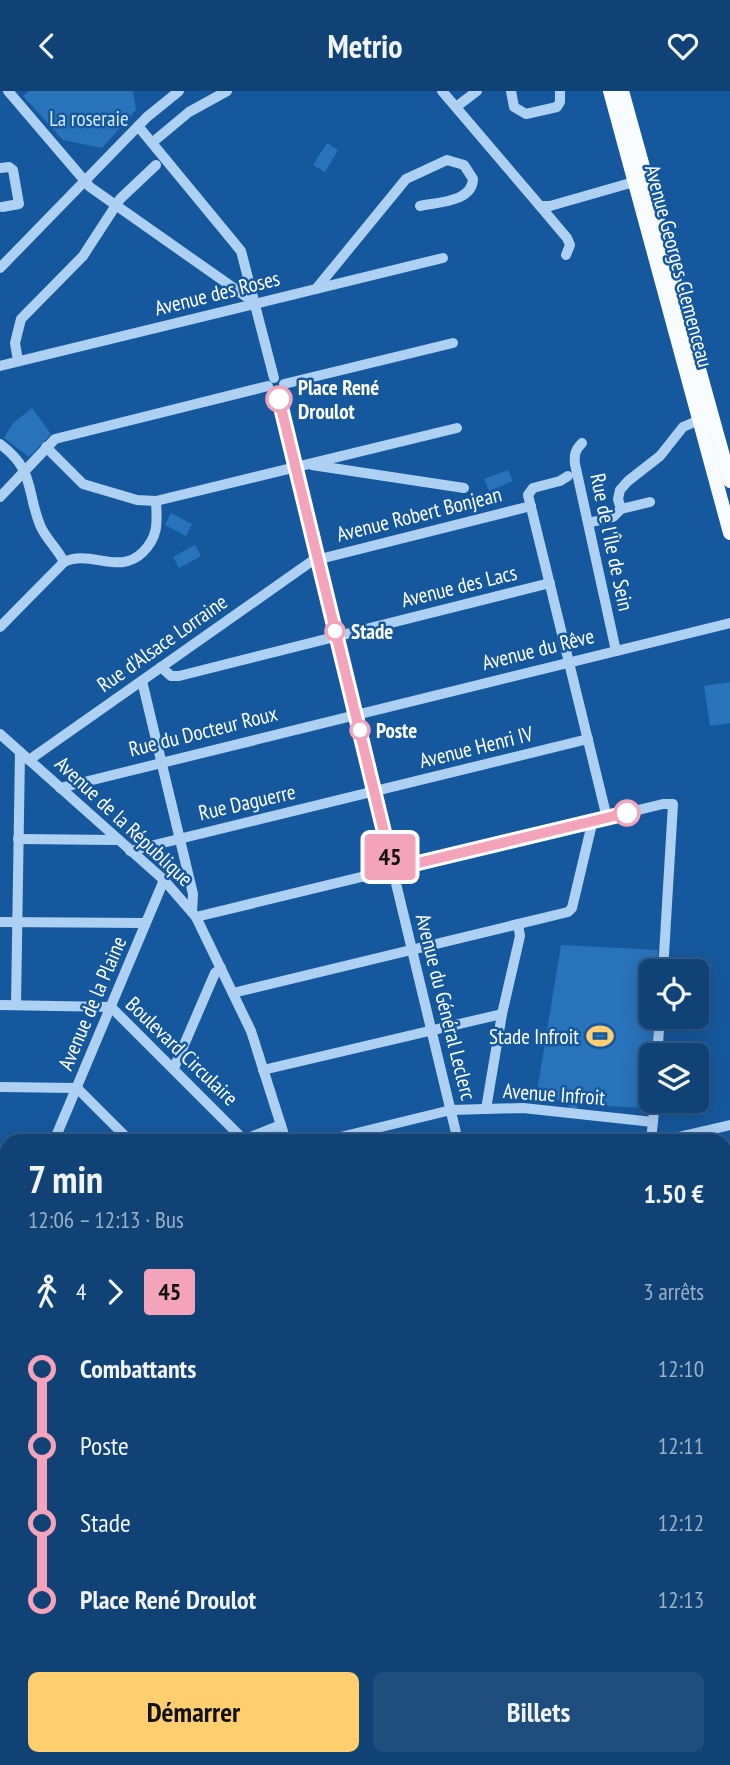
<!DOCTYPE html>
<html lang="fr">
<meta charset="utf-8">
<style>
:root{--surface:#104276;--page:#1e4d7e;--text:#f1f3f6;--muted:#9cb0c5;--line:#305b88;--accent:#ffce6f}
body{margin:0;font-family:"PT Sans Narrow",sans-serif;background:var(--page);color:var(--text);height:100vh;display:flex;flex-direction:column;font-size:26px;white-space:nowrap}
*{box-sizing:border-box;margin:0}
p{font-size:23px;color:var(--muted)}
.icon{flex:none;width:38px;height:38px;fill:none;stroke:currentColor;stroke-width:2;stroke-linecap:round;stroke-linejoin:round}
.map{position:relative;flex:1;overflow:hidden}
.details{position:absolute;left:0px;top:1043px;width:732px;height:632px;display:flex;flex-direction:column;background:var(--surface);border-radius:21px 21px 0 0;box-shadow:0 4px 18px #0003,0 0 0 2px var(--line)}
.details>*{flex:none}
.badge{padding:0 14px;border-radius:5px;font-size:24px;line-height:46px}
.fabs{position:absolute;left:639px;top:868px;display:grid;gap:14px}
.fabs a{display:grid;place-items:center;width:70px;height:70px;border-radius:10px;background:var(--surface);box-shadow:0 4px 18px #0003,0 0 0 2px var(--line);font-size:35px}
.map>.badge{position:absolute;translate:-50% -50%;box-shadow:0 0 0 4px #fff}
.legs{display:flex;align-items:center;gap:10px;height:77px;padding:0 28px;font-size:23px}
.legs p{margin-inline-start:auto}
.summary{display:flex;align-items:center;justify-content:space-between;height:119px;padding:0 28px}
h1{font-size:38px;font-weight:800;line-height:52px}
.action{display:flex;gap:14px;margin-top:auto;padding:14px 28px}
.action a{flex:1;height:80px;border-radius:10px;background:var(--accent);color:#111;font-size:28px;font-weight:800;line-height:80px;text-align:center}
.action a+a{background:var(--page);color:var(--text)}
ul{padding:0 28px;list-style:none}
li{display:flex;align-items:center;gap:24px;height:77px;font-size:26px}
li i{display:grid;place-items:center;width:10px;height:100%;margin:0 9px;background:currentColor}
li i::after{content:'';width:18px;height:18px;margin:-9px;border:5px solid;border-radius:50%;background:var(--surface)}
li p{margin-inline-start:auto}
li:first-child i{background:linear-gradient(#0000 50%,currentColor 0)}
li:last-child i{background:linear-gradient(currentColor 50%,#0000 0)}
header{display:flex;justify-content:space-between;align-items:center;height:91px;padding:0 28px;background:var(--surface);font-size:32px;font-weight:800}
.map>svg:first-child{display:block}
</style>
<header><svg class="icon" aria-label="back" viewBox="0 0 24 24"><path d="M15 5l-7 7 7 7"/></svg>Metrio<svg class="icon" aria-label="heart" viewBox="0 0 24 24"><path d="M12 20l-8-8c-3-5 5-10 8-4 3-6 11-1 8 4z"/></svg></header>
<div class="map">
<svg width="730" height="1674" viewBox="0 0 730 1674">
<rect width="100%" height="100%" fill="#16589d"/>
<g fill="#2973bb">
<polygon points="29,0 133,0 136,19 102,57 63,49 23,5"/>
<polygon points="327,52 338,59 325,81 313,74"/>
<polygon points="32,317 51,343 29,366 4,347 13,332"/>
<polygon points="508,379 513,390 489,400 484,388"/>
<polygon points="171,422 192,433 186,445 165,434"/>
<polygon points="195,454 201,465 179,477 173,466"/>
<polygon points="730,591 730,632 710,635 704,595"/>
<polygon points="561,854 658,859 657,880 651,880 651,926 654,926 649,1017 608,1015 578,1010 577,1018 569,1019 569,1010 536,1007"/>
<polygon points="7,1454 7,1668 459,1668 393,1674 0,1674 0,1455"/>
</g>
<g fill="none" stroke-linecap="round" stroke-linejoin="round">
<g stroke="#add0f3" stroke-width="10">
<polyline points="8,0 90,96 255,212"/>
<polyline points="442,0 540,115 550,115 634,91"/>
<polyline points="511,0 514,16 526,23 557,16 560,11 560,0"/>
<polyline points="456,16 477,0"/>
<polyline points="138,35 241,160 274,287"/>
<polyline points="153,51 189,21 227,0"/>
<polyline points="0,77 9,76 13,79 19,113 2,116"/>
<polyline points="540,115 567,147 570,154 566,164"/>
<polyline points="0,177 147,26 179,0"/>
<path d="M316,198L406,88L447,69L464,74L473,88C472,111 439,111 420,115"/>
<polyline points="18,270 15,252 21,228 83,165 120,108 156,74"/>
<polyline points="0,275 443,167"/>
<polyline points="284,293 453,252"/>
<polyline points="278,302 458,1050"/>
<path d="M582,352C575,359 574,364 575,373L616,560"/>
<path d="M0,353C35,379 26,399 40,434C45,447 58,458 64,471"/>
<polyline points="46,356 83,393 137,409 156,410 457,337"/>
<polyline points="312,374 464,397"/>
<polyline points="568,385 560,390 533,397 528,404 607,727"/>
<polyline points="0,406 55,348 268,295"/>
<polyline points="621,418 618,408 620,399 628,390 660,365 683,336 699,329"/>
<polyline points="588,432 613,426 621,418 650,411"/>
<path d="M0,536L64,471C91,458 119,485 143,461C159,445 157,431 156,410"/>
<polyline points="161,576 171,585 179,585 550,492"/>
<polyline points="142,590 193,803 192,821"/>
<polyline points="0,643 164,789 196,826 251,940 286,1050"/>
<polyline points="29,669 312,470 531,415"/>
<polyline points="60,697 730,532"/>
<polyline points="18,748 117,749"/>
<polyline points="130,760 588,648"/>
<polyline points="196,826 663,713 673,713 663,880"/>
<polyline points="0,831 145,832"/>
<polyline points="233,902 568,821 572,817 591,737 590,731"/>
<polyline points="0,914 111,916 245,1050"/>
<polyline points="16,914 20,661"/>
<polyline points="657,964 660,926"/>
<polyline points="174,977 215,882 221,877"/>
<polyline points="263,979 502,923"/>
<polyline points="0,996 77,997 130,1050"/>
<polyline points="486,1018 502,923 520,845 518,833"/>
<polyline points="54,1050 164,789"/>
<polyline points="240,1050 281,1034"/>
<polyline points="324,1050 451,1019 523,1017 653,1031"/>
<polyline points="651,1050 655,1010"/>
<polyline points="661,1050 730,1034"/>
<polyline points="724,1068 730,1067"/>
<polyline points="0,1103 7,1120"/>
<polyline points="724,1122 730,1126"/>
<polyline points="0,1137 7,1128"/>
<polyline points="0,1147 7,1156"/>
<polyline points="0,1179 7,1160"/>
<polyline points="724,1247 730,1247"/>
<polyline points="0,1288 7,1288"/>
<polyline points="724,1298 730,1316"/>
<polyline points="0,1371 7,1371"/>
<polyline points="724,1376 730,1374"/>
<polyline points="724,1510 730,1513"/>
<polyline points="724,1604 730,1602"/>
</g>
<g stroke="#f9fcff" stroke-width="14">
<polyline points="610,0 730,442"/>
<polyline points="622,0 730,390"/>
</g>
<defs>
<g id="rail">
<polyline points="724,1649 730,1648"/>
<polyline points="724,1663 730,1663"/>
<polyline points="634,1672 679,1668"/>
<polyline points="533,1673 575,1668"/>
<polyline points="486,1674 542,1668"/>
<polyline points="580,1674 642,1668"/>
</g>
</defs>
<use href="#rail" stroke="#fff" stroke-width="4.5"/>
<use href="#rail" stroke="#16589d" stroke-width="2" stroke-dasharray="5" stroke-linecap="butt"/>
</g>
<g fill="none" stroke-linecap="round" stroke-linejoin="round">
<defs>
<polyline id="line-1" points="279,308 393,778 627,722"/>
</defs>
<use href="#line-1" stroke="#fff" stroke-width="16"/>
<use href="#line-1" stroke="#f3a4ba" stroke-width="10"/>
</g>
<defs>
<symbol id="stadium-bare" viewBox="-9 -9 18 18"><path d="M0-5a6.5 5 0 1 0 0 10a6.5 5 0 1 0 0-10ZM-3.5-1.8h7v3.6h-7Z" fill="#ffce6f" stroke="#16589d" stroke-width="2.5" paint-order="stroke"/></symbol>
</defs>
<g fill-rule="evenodd">
<use href="#stadium-bare" x="581" y="926" width="38" height="38"/>
</g>
<g fill="#fff" stroke="#f3a4ba" stroke-width="3.5">
<circle cx="279" cy="308" r="12"/>
<circle cx="335" cy="540" r="9"/>
<circle cx="360" cy="639" r="9"/>
<circle cx="627" cy="722" r="12"/>
</g>
<g text-anchor="middle" dominant-baseline="central" stroke-width="5" stroke-linejoin="round" paint-order="stroke">
<g font-size="21" fill="#d5e9fd" stroke="#16589d">
<text x="89" y="27">La roseraie</text>
</g>
<g font-size="21" fill="#fff" stroke="#16589d">
<text transform="translate(679 175) rotate(75)">Avenue Georges Clemenceau</text>
<text transform="translate(217 202) rotate(-14)">Avenue des Roses</text>
<text transform="translate(419 423) rotate(-14)">Avenue Robert Bonjean</text>
<text transform="translate(612 451) rotate(78)">Rue de l'Île de Sein</text>
<text transform="translate(459 495) rotate(-14)">Avenue des Lacs</text>
<text transform="translate(162 552) rotate(-35)">Rue d'Alsace Lorraine</text>
<text transform="translate(538 558) rotate(-14)">Avenue du Rêve</text>
<text transform="translate(203 640) rotate(-14)">Rue du Docteur Roux</text>
<text transform="translate(476 656) rotate(-14)">Avenue Henri IV</text>
<text transform="translate(247 711) rotate(-13)">Rue Daguerre</text>
<text transform="translate(124 730) rotate(43)">Avenue de la République</text>
<text transform="translate(92 912) rotate(-67)">Avenue de la Plaine</text>
<text transform="translate(446 916) rotate(76)">Avenue du Général Leclerc</text>
<text transform="translate(182 960) rotate(44)">Boulevard Circulaire</text>
<text transform="translate(554 1003) rotate(4)">Avenue Infroit</text>
</g>
<g font-size="21" font-weight="bold" fill="#fff" stroke="#16589d" text-anchor="start">
<text x="298" y="296">Place René<tspan x="298" dy="24">Droulot</tspan></text>
<text x="351" y="540">Stade</text>
<text x="376" y="639">Poste</text>
</g>
<g font-size="21" fill="#fff" stroke="#16589d" text-anchor="end">
<text x="579" y="945">Stade Infroit</text>
</g>
</g>
</svg>
<div class="fabs">
<a><svg class="icon" aria-label="locate" viewBox="0 0 24 24"><circle cx="12" cy="12" r="6"/><path d="M12 2v4M12 18v4M2 12h4M18 12h4"/></svg></a>
<a><svg class="icon" aria-label="layers" viewBox="0 0 24 24"><path d="M12 4l9 5-9 5-9-5zM3 14l9 5 9-5"/></svg></a>
</div>
<b class="badge" style="left:390px;top:766px;background:#f3a4ba;color:#111">45</b>
<section class="details">
<div class="summary"><div><h1>7 min</h1><p>12:06 – 12:13 · Bus</p></div><b>1.50 €</b></div>
<div class="legs"><svg class="icon" aria-label="walk" viewBox="0 0 24 24"><circle cx="13" cy="4" r="2"/><path d="M13 8l-2 6 4 7M11 14l-3 7M7 12l3-4h3l4 4"/></svg>4<svg class="icon" aria-label="forward" viewBox="0 0 24 24"><path d="M9 5l7 7-7 7"/></svg><b class="badge" style="background:#f3a4ba;color:#111">45</b><p>3 arrêts</p></div>
<ul>
<li><i style="color:#f3a4ba"></i><b>Combattants</b><p>12:10</p></li>
<li><i style="color:#f3a4ba"></i><span>Poste</span><p>12:11</p></li>
<li><i style="color:#f3a4ba"></i><span>Stade</span><p>12:12</p></li>
<li><i style="color:#f3a4ba"></i><b>Place René Droulot</b><p>12:13</p></li>
</ul>
<div class="action"><a>Démarrer</a><a>Billets</a></div>
</section>
</div>
